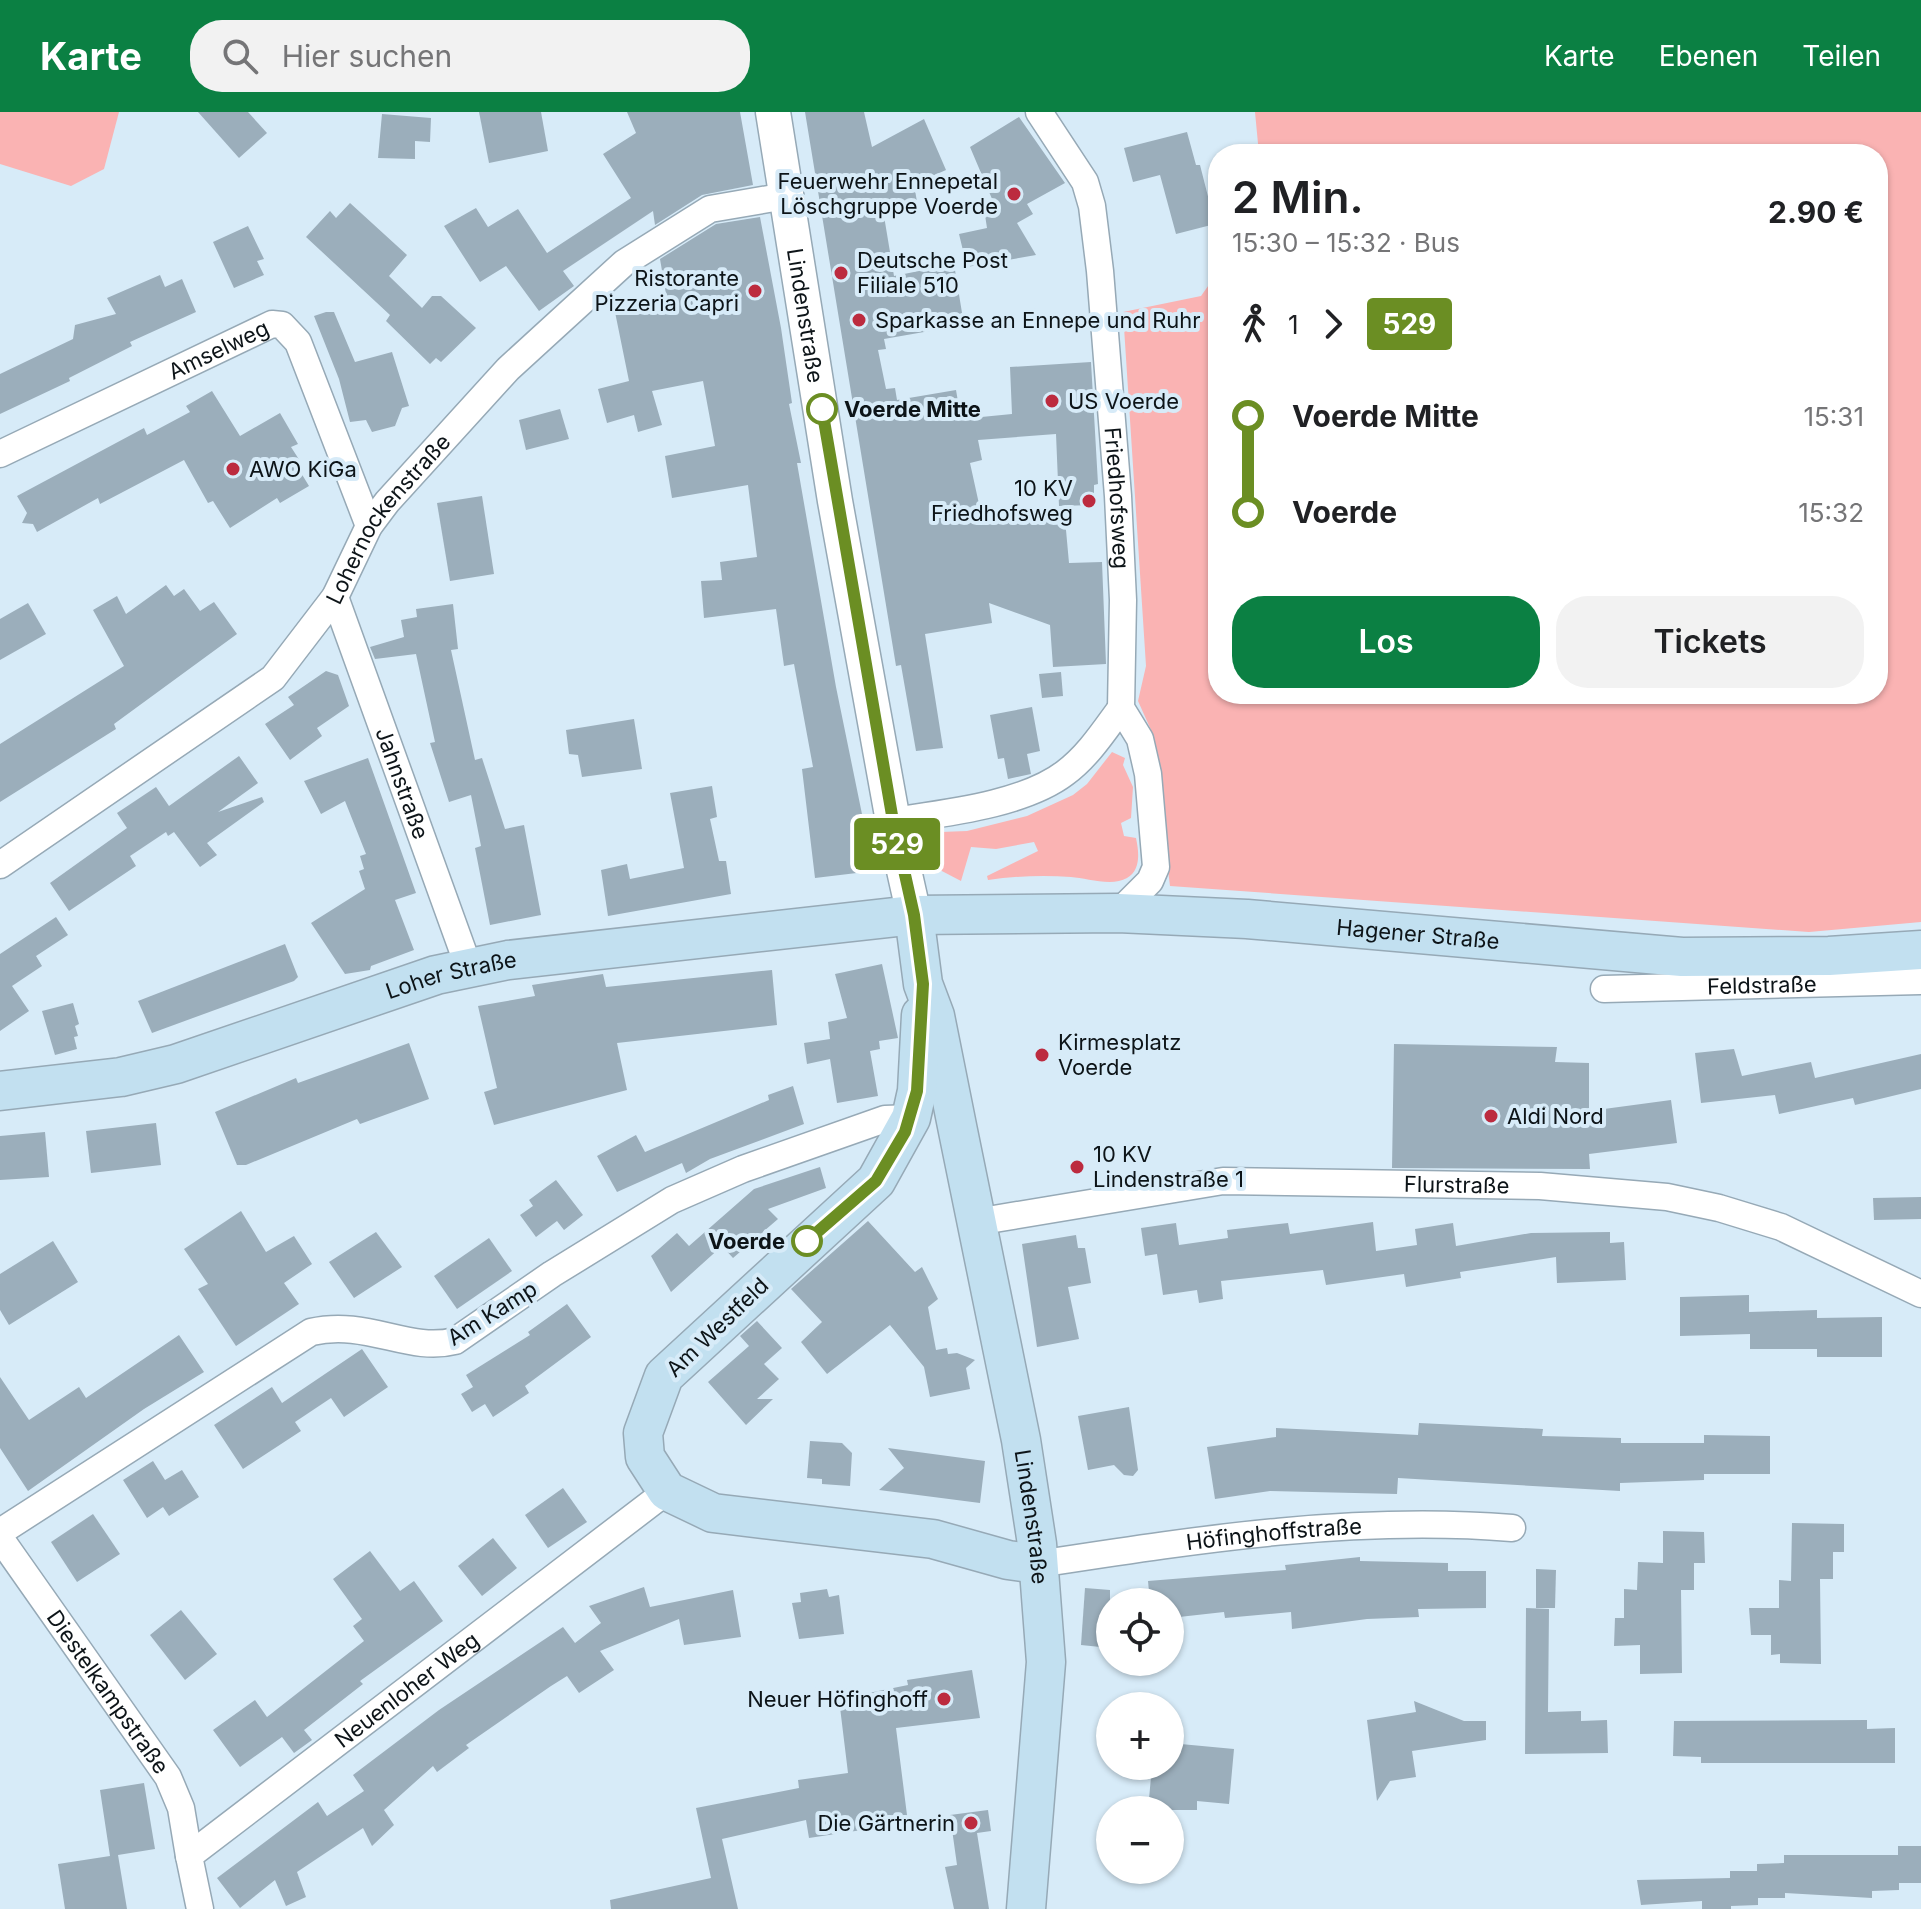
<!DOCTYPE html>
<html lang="de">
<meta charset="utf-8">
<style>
:root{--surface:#fff;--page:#f2f2f2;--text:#202124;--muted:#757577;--accent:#0b8043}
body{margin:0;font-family:Inter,sans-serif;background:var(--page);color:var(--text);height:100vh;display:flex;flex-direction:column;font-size:30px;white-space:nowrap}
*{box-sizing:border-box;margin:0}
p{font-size:26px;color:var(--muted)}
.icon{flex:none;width:44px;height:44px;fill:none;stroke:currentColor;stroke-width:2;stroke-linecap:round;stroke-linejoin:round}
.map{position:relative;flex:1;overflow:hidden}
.side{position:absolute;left:1208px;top:32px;width:680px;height:560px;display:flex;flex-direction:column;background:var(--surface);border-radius:32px;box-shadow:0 2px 6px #0004}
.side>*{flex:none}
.badge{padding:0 16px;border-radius:6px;font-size:28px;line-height:52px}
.fabs{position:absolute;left:1096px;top:1476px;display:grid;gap:16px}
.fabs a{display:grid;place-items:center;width:88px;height:88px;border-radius:50%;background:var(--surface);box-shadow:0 2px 6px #0004;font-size:40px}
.map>.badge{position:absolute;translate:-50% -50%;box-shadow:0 0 0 4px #fff}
.legs{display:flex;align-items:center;gap:12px;height:88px;padding:0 24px;font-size:26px}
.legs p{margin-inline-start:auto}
.summary{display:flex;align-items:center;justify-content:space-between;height:136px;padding:0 24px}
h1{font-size:44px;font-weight:600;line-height:60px}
.cta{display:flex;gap:16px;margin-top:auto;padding:16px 24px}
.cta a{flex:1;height:92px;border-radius:32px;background:var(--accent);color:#fff;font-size:32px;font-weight:600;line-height:92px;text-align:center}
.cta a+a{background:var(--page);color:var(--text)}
ul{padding:0 24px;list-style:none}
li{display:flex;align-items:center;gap:28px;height:96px;font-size:30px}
li i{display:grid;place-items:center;width:12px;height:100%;margin:0 10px;background:currentColor}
li i::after{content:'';width:20px;height:20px;margin:-10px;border:6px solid;border-radius:50%;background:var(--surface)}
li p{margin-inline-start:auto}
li:first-child i{background:linear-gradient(#0000 50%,currentColor 0)}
li:last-child i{background:linear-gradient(currentColor 50%,#0000 0)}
header{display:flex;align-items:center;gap:48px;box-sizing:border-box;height:112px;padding:0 40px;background:var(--accent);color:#fff}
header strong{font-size:38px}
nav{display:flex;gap:44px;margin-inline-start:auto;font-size:28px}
.search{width:560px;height:72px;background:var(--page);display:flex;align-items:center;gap:20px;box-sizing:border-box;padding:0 28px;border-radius:32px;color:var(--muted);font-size:30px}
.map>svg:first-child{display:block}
</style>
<header>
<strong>Karte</strong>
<div class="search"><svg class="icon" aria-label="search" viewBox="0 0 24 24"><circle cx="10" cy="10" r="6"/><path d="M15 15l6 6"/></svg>Hier suchen</div>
<nav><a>Karte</a><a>Ebenen</a><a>Teilen</a></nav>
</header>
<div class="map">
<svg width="1921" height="1797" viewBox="0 0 1921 1797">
<rect width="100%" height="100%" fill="#d7ebf8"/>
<g fill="#fab3b3">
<polygon points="0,0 119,0 104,57 71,74 0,52"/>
<polygon points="1255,0 1921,0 1921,810 1809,820 1170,774 1151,618 1138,589 1146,554 1123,200 1201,184 1213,167 1218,166 1218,582 1878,582 1878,42 1259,42"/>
<path d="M1112,640L1125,646L1123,653L1133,675L1131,706L1121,711L1124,724L1136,726C1139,740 1141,758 1127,766C1112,775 1086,766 1071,765C1044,763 1015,764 988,768L987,764L1038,739L1034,730L996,737L971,735L961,769L938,757L933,739L941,720L967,719L1027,704L1073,683L1087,672Z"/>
</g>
<g fill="#9baebb">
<polygon points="198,0 248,0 267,21 239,46"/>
<polygon points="479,0 541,0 548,39 489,51"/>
<polygon points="627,0 740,0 753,73 702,83 655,113 653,99 563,159 574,174 539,199 506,154 480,170 444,114 476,96 488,115 518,97 547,141 631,86 603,42 636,21"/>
<polygon points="805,0 864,0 872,35 924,7 946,58 914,72 917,90 883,98 894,164 954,152 964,213 884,227 886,237 878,238 886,277 895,276 897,288 956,278 961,307 1012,302 1010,255 1091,250 1098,372 1094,373 1094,393 1059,394 1056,322 978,328 982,348 970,351 979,392 986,391 988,406 1064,396 1069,451 1102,450 1106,552 1053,555 1050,513 989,491 992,511 925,522 943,636 916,639 901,553 896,554"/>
<polygon points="382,2 431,6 430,30 415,29 415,47 378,46"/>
<polygon points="1019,5 1065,71 1027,92 1033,102 1017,111 1036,143 967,155 959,122 987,116 985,103 998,101 970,35"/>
<polygon points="1187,20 1196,53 1200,53 1215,112 1176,122 1160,63 1133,70 1124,36"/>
<polygon points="350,91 407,143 389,164 422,196 432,184 441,184 476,216 441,250 436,246 430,252 386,209 390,203 306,125 330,99 336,106"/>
<polygon points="760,105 781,216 792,291 789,292 801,351 797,351 836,575 872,751 865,760 815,766 802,657 813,655 794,552 784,554 776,497 704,506 701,469 722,468 720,450 757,445 748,373 672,386 665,344 715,334 703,269 652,279 662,313 638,320 634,303 607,311 598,277 629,269 615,200 667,188 660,147 716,112"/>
<polygon points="248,114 264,147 257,149 264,163 234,176 213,130"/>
<polygon points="160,163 165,175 182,167 196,200 130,230 132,234 69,266 70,269 0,302 0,262 73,227 75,213 116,202 107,186"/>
<polygon points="326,200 334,200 355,250 392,240 409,294 402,296 395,314 372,320 366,308 350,310 339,267 314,204"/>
<polygon points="212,279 240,324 280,301 298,332 291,335 300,349 295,351 309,374 280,391 277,386 230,416 213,389 208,391 184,348 100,392 98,386 37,420 33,412 22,411 27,401 17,384 144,316 147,323 190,300 186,294"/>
<polygon points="560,297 569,327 526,338 519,308"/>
<polygon points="482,384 494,462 450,469 437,391"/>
<polygon points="166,473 174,484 184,477 200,499 214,490 237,522 114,612 116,617 0,690 0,632 124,554 93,498 117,484 126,502"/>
<polygon points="28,491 46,522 0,548 0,507"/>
<polygon points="453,492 458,537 451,538 475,648 482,646 505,717 524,713 541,803 490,813 475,736 481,734 471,683 449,690 430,631 435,630 416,542 375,547 370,535 404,525 401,508 417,505 416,497"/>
<polygon points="326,559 338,563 349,594 317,616 322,624 290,648 265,612 294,593 288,585"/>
<polygon points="1061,560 1063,584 1042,586 1039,562"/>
<polygon points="1032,595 1040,639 1027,642 1031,662 1008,667 1004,646 998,647 990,603"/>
<polygon points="634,607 642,657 582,665 578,643 569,642 566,618"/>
<polygon points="239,644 258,671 218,700 262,685 264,690 207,731 217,743 200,755 174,720 168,724 166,720 130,744 136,754 69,799 50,771 127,716 117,701 156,675 169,694"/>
<polygon points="368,646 416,781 395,788 414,838 371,854 370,858 345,862 311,811 365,777 359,759 364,757 360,744 366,742 345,689 321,702 304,669"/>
<polygon points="712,674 717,705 710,707 719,749 726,749 731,782 608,804 601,758 627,752 630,767 684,756 670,681"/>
<polygon points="56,805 68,823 36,844 42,854 12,874 29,899 0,919 0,842"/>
<polygon points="285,832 298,865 294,869 152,921 138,889"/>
<polygon points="882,852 898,926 879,929 880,937 870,939 878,984 837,991 830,947 807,952 804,931 830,927 828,910 847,906 835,862"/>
<polygon points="772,858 777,913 617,931 627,978 494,1013 484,980 497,976 478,894 535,884 532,873 603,862 606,875"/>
<polygon points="73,891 79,912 75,914 78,924 74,925 77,937 55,943 42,899"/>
<polygon points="409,931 429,987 360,1012 357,1007 246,1053 237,1053 215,1000 296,966 298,971"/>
<polygon points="1394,932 1557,935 1555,950 1589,951 1589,999 1671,988 1677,1031 1589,1042 1590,1057 1392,1056"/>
<polygon points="1734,937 1742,964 1811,950 1815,966 1921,942 1921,977 1855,993 1853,986 1779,1002 1775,983 1701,991 1695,941"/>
<polygon points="793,974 804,1012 710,1047 686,1061 682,1051 617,1080 597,1044 636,1023 645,1040 769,988 768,983"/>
<polygon points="156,1011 161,1053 91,1061 86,1019"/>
<polygon points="45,1020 49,1065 0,1068 0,1024"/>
<polygon points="820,1055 826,1076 768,1097 778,1107 733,1146 722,1134 671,1180 651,1144 677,1121 689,1134 754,1077"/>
<polygon points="556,1068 583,1103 564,1118 557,1109 536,1125 520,1103 533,1094 529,1088"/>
<polygon points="1921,1085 1921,1107 1874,1108 1873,1086"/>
<polygon points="241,1099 266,1140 294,1124 312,1152 284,1171 299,1192 236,1234 198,1177 208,1172 184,1137"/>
<polygon points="868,1109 915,1160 922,1155 938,1187 928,1195 936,1238 947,1236 948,1242 957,1241 975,1248 966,1256 970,1277 930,1285 924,1255 890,1213 827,1262 801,1230 822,1210 791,1177"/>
<polygon points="1373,1110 1376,1139 1417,1133 1415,1117 1453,1111 1456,1134 1531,1121 1610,1120 1610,1131 1624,1130 1626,1168 1557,1171 1556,1145 1460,1160 1461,1166 1406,1175 1404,1162 1326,1173 1323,1158 1221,1169 1223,1187 1199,1191 1197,1178 1163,1183 1157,1142 1145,1144 1141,1116 1176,1111 1179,1133 1228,1126 1227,1118 1288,1111 1290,1122"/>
<polygon points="376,1120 402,1155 354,1186 329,1150"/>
<polygon points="1076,1123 1078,1136 1085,1136 1091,1171 1068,1175 1079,1227 1037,1235 1022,1132"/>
<polygon points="489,1126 512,1159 457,1197 434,1164"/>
<polygon points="53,1129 78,1170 9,1213 0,1198 0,1162"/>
<polygon points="1749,1183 1749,1200 1817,1198 1817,1206 1882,1205 1882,1245 1817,1245 1817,1237 1750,1237 1750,1222 1680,1224 1680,1185"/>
<polygon points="567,1192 591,1225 525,1274 529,1281 493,1305 485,1292 472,1300 461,1282 473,1275 466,1263 530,1223 528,1220"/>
<polygon points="757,1209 782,1236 764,1252 779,1267 757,1287 773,1287 746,1313 708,1270 749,1234 740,1224"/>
<polygon points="179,1223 204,1260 144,1297 28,1379 0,1336 0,1265 29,1308 79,1275 86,1286"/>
<polygon points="362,1237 388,1275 344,1305 331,1286 295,1310 301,1319 243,1357 214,1313 272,1275 282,1291"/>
<polygon points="1129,1295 1138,1358 1133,1364 1124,1363 1114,1353 1088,1358 1078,1304"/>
<polygon points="1419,1311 1543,1317 1542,1324 1621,1326 1621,1331 1704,1331 1704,1323 1770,1324 1770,1362 1704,1362 1704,1368 1620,1371 1620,1379 1398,1366 1397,1382 1270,1379 1215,1387 1207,1335 1276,1325 1276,1316 1418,1323"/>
<polygon points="810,1329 842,1331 852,1341 850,1374 822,1372 822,1367 807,1366"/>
<polygon points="888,1336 985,1349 980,1391 879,1378 904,1356"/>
<polygon points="153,1349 165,1368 182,1358 199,1385 169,1404 163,1395 147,1406 123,1368"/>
<polygon points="563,1376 587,1410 548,1436 525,1403"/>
<polygon points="93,1402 120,1442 77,1470 51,1430"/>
<polygon points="1792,1411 1844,1412 1844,1440 1833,1440 1833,1467 1820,1467 1821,1552 1780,1551 1780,1542 1771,1543 1771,1523 1751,1523 1749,1496 1779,1496 1779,1468 1791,1469"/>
<polygon points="1663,1419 1704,1420 1705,1451 1694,1451 1694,1478 1681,1478 1682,1561 1640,1562 1640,1533 1614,1534 1615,1506 1624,1506 1624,1477 1637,1478 1638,1450 1663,1451"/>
<polygon points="493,1426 517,1456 482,1484 458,1454"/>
<polygon points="370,1439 400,1479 414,1469 443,1509 360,1569 363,1572 304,1618 312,1628 294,1641 282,1625 240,1655 213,1618 255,1588 267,1605 364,1529 353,1514 362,1507 333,1467"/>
<polygon points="1360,1445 1360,1449 1448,1451 1448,1459 1486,1459 1486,1496 1418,1497 1419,1505 1367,1507 1292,1517 1291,1500 1225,1506 1224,1500 1170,1506 1170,1490 1150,1490 1148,1469 1286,1458 1285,1453"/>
<polygon points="1536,1457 1556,1458 1555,1496 1536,1496"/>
<polygon points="644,1475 650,1495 733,1478 741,1525 684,1533 679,1507 600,1539 614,1558 579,1581 567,1564 551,1574 466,1633 469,1636 437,1660 433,1654 384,1698 394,1713 372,1734 363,1716 297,1760 306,1785 286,1794 275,1768 240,1796 217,1766 318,1690 327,1704 364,1679 353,1663 439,1598 563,1515 575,1531 601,1511 589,1494"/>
<polygon points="1085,1476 1110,1478 1110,1536 1081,1533"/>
<polygon points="827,1477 829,1485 839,1483 844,1522 799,1527 792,1491 801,1490 800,1481"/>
<polygon points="1526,1496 1549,1497 1548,1600 1581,1599 1581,1609 1607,1608 1608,1641 1525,1642"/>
<polygon points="181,1498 217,1542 185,1568 150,1523"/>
<polygon points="972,1558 980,1606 896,1616 908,1711 809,1726 806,1708 722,1727 738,1797 611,1797 610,1788 711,1766 696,1696 799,1676 798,1668 848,1661 839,1587 908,1573 907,1568"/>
<polygon points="1414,1589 1464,1609 1486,1609 1486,1628 1412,1639 1416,1665 1390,1669 1377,1689 1367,1608 1416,1600"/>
<polygon points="1867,1608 1867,1617 1895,1616 1895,1651 1701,1651 1701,1645 1673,1644 1674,1609"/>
<polygon points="1170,1631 1234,1637 1229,1692 1197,1689 1197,1698 1148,1698 1152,1654 1170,1654"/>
<polygon points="144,1671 155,1737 118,1743 127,1797 65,1797 58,1752 110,1744 100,1678"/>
<polygon points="988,1698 991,1719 977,1721 989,1797 954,1797 945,1755 957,1753 950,1703"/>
<polygon points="1898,1734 1921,1734 1921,1771 1899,1771 1899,1778 1872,1779 1872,1786 1785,1781 1785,1786 1758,1786 1758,1793 1731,1794 1731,1797 1702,1797 1702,1789 1641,1793 1637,1768 1730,1766 1730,1759 1757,1759 1757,1752 1784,1751 1784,1743 1898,1743"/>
</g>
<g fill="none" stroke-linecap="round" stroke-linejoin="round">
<defs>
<g id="minor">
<path id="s1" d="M1039,0L1085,70L1092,94L1100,159L1118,384L1123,488L1121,596L1140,627L1148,662L1156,755L1150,769L1118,801"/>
<path id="s2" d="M0,342L272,212L282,213L298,230L369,414"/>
<path id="s3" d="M335,485L469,856"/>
<path d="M893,709C944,701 1023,693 1065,661C1088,644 1104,619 1121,596"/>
<path id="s4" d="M0,753L273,566L335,485L369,414L387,390L508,257L624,151L710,97L786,84"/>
<path id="s5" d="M1604,877L1921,869"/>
<path id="s6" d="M976,1110L1223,1069L1540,1074L1667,1085L1719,1096L1781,1115L1921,1182"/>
<path d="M0,1420L311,1220C368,1207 408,1241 455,1229L552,1162L672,1088L743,1057L885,1007L911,1006"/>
<path id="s7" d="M0,1426L168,1665L181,1696L189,1744"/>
<path id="s8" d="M1038,1452C1195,1428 1353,1403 1512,1416"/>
<path id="s9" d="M200,1797L189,1744L667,1379"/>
</g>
<g id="tertiary">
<path id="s10" d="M773,0L835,389L893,709L914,803"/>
</g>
<g id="secondary">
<path id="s11" d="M914,803L923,872L935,904L958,1019L1021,1328L1037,1432L1046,1550L1026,1797"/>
<polyline points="921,903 917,979 911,1006 876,1069 664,1264 643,1321 645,1345 667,1379 713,1401 933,1427 1008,1448 1038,1452"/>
<path id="s12" d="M0,979L121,965L176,952L436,863L508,848L914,803L1118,801L1247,807L1682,845L1829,844L1921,838"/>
</g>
</defs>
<use href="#minor" stroke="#96a9b6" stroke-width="29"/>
<use href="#tertiary" stroke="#96a9b6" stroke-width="37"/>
<use href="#secondary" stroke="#96a9b6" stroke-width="41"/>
<use href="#minor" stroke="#fff" stroke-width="26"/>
<use href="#tertiary" stroke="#fff" stroke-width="34"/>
<use href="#secondary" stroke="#c2e0f0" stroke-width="38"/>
</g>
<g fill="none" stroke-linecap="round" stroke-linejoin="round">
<defs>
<polyline id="line-1" points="807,1129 876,1069 905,1020 917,979 923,872 914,803 893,709 822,297"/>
</defs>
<use href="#line-1" stroke="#fff" stroke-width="18"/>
<use href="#line-1" stroke="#6b8e23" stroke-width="12"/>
</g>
<g fill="#bc2b3f" stroke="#d7ebf8" stroke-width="3">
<circle cx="1014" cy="82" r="8"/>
<circle cx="841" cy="161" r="8"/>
<circle cx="755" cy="179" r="8"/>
<circle cx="859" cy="208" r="8"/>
<circle cx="1052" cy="289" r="8"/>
<circle cx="233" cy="357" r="8"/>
<circle cx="1089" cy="389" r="8"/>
<circle cx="1042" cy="943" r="8"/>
<circle cx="1491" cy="1004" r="8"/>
<circle cx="1077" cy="1055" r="8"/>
<circle cx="944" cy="1587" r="8"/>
<circle cx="971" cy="1711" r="8"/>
</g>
<g fill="#fff" stroke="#6b8e23" stroke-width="4">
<circle cx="822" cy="297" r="14"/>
<circle cx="807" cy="1129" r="14"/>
</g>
<g text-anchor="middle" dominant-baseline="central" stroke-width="8" stroke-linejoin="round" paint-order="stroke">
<g font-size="22" fill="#0d1418" stroke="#d7ebf8" text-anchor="start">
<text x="998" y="69" text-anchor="end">Feuerwehr Ennepetal<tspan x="998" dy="25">Löschgruppe Voerde</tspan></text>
<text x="857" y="148">Deutsche Post<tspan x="857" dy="25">Filiale 510</tspan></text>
<text x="739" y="166" text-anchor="end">Ristorante<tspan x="739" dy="25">Pizzeria Capri</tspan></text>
<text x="875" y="208">Sparkasse an Ennepe und Ruhr</text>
<text x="1068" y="289">US Voerde</text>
<text x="249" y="357">AWO KiGa</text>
<text x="1073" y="376" text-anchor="end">10 KV<tspan x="1073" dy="25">Friedhofsweg</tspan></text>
<text x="1058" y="930">Kirmesplatz<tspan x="1058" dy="25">Voerde</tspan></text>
<text x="1507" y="1004">Aldi Nord</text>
<text x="1093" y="1042">10 KV<tspan x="1093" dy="25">Lindenstraße 1</tspan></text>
<text x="928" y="1587" text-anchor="end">Neuer Höfinghoff</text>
<text x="955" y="1711" text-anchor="end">Die Gärtnerin</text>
</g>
<g font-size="22" fill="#0d1418" stroke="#d7ebf8">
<text stroke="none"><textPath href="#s10" startOffset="206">Lindenstraße</textPath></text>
<text stroke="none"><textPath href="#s2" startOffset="242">Amselweg</textPath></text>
<text stroke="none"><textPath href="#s1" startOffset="402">Friedhofsweg</textPath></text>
<text stroke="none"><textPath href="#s4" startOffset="528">Lohernockenstraße</textPath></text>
<text stroke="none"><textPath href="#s3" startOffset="198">Jahnstraße</textPath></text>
<text stroke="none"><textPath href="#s12" startOffset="1440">Hagener Straße</textPath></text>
<text stroke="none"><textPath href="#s12" startOffset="468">Loher Straße</textPath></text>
<text stroke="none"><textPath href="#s5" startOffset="158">Feldstraße</textPath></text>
<text stroke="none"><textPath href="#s6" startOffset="484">Flurstraße</textPath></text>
<text transform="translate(492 1201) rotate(-32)">Am Kamp</text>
<text transform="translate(717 1215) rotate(-44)">Am Westfeld</text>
<text stroke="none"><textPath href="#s11" startOffset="614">Lindenstraße</textPath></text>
<text stroke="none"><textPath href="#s8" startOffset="238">Höfinghoffstraße</textPath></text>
<text stroke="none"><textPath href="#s9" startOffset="328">Neuenloher Weg</textPath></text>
<text stroke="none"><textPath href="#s7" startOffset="188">Diestelkampstraße</textPath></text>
</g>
<g font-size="22" font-weight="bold" fill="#0d1418" stroke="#d7ebf8" text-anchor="start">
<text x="844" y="297">Voerde Mitte</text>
<text x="785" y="1129" text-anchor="end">Voerde</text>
</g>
</g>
</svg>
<div class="fabs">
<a><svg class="icon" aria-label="locate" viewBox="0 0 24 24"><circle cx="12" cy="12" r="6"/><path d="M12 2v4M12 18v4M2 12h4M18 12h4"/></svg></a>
<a>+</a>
<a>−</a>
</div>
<b class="badge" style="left:897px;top:732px;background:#6b8e23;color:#fff">529</b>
<section class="side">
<div class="summary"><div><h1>2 Min.</h1><p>15:30 – 15:32 · Bus</p></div><b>2.90 €</b></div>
<div class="legs"><svg class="icon" aria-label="walk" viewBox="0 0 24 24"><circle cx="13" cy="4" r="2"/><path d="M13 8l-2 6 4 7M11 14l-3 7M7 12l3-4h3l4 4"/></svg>1<svg class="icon" aria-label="forward" viewBox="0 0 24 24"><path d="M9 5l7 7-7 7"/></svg><b class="badge" style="background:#6b8e23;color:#fff">529</b></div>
<ul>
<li><i style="color:#6b8e23"></i><b>Voerde Mitte</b><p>15:31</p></li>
<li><i style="color:#6b8e23"></i><b>Voerde</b><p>15:32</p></li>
</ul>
<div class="cta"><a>Los</a><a>Tickets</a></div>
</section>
</div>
